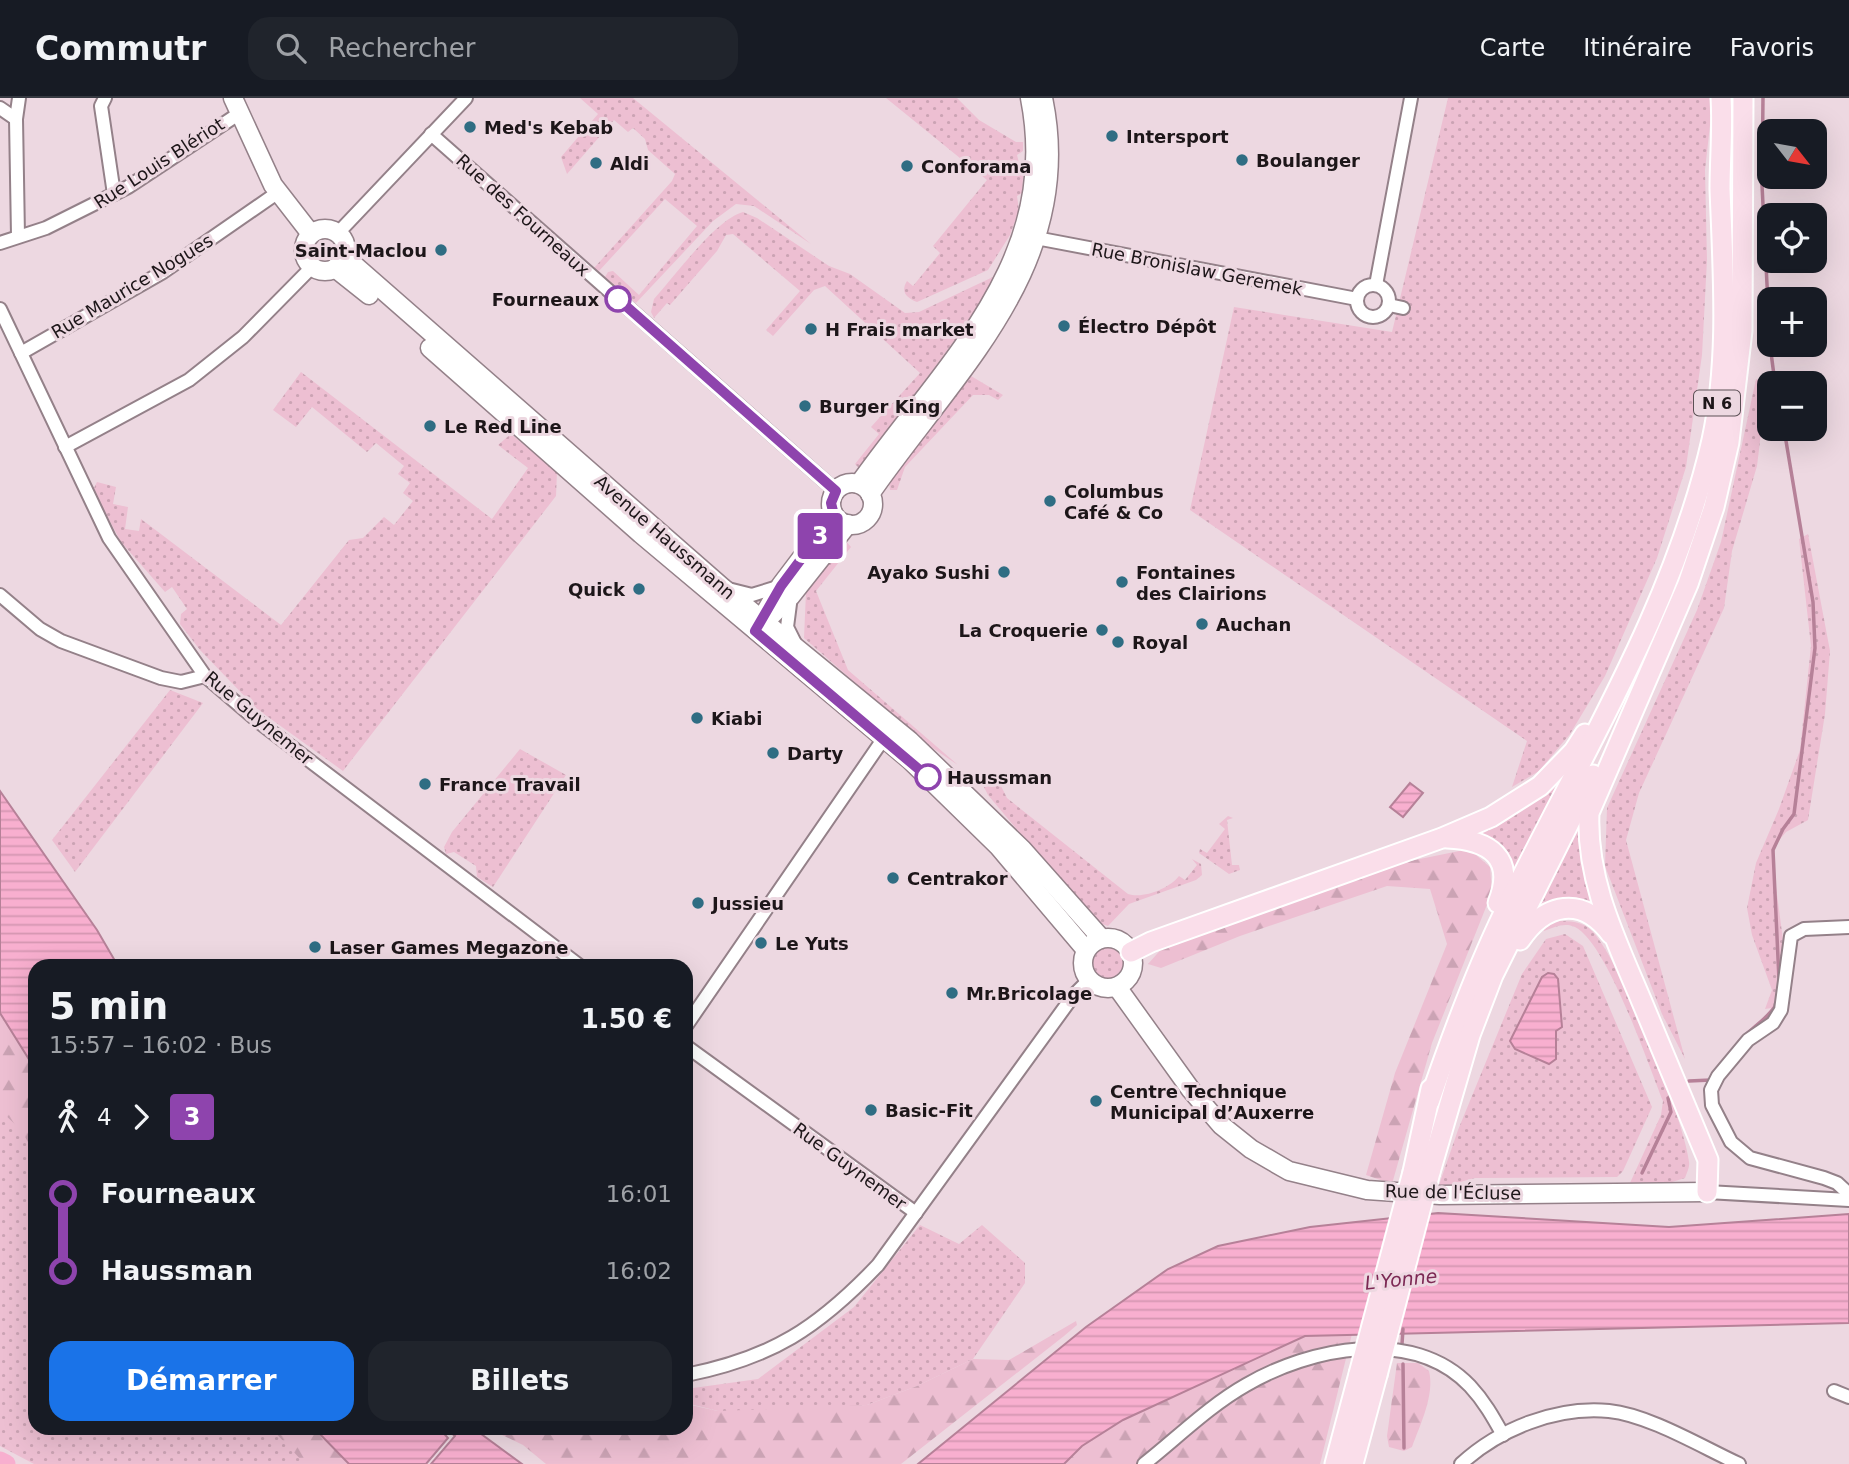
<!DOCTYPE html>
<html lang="fr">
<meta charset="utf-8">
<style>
:root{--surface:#171b24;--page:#20242c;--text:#f1f3f6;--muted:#9ea1a6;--line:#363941;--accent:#1a73e8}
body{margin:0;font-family:"DejaVu Sans",sans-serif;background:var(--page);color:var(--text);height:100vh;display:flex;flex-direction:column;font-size:26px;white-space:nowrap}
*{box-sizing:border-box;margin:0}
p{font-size:23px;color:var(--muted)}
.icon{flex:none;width:38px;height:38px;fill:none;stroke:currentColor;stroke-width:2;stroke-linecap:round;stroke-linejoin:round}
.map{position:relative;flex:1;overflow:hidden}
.details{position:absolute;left:28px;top:861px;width:665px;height:476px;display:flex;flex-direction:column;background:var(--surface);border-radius:21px;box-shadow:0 7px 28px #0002}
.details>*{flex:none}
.badge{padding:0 14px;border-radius:5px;font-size:24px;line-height:46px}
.needle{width:46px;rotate:121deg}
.controls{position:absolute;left:1757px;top:21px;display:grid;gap:14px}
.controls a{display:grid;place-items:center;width:70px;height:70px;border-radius:14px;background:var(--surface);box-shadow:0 7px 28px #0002;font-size:35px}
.map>.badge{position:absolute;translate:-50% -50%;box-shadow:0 0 0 4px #fff}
.legs{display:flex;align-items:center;gap:10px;height:77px;padding:0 21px;font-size:23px}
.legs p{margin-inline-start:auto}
.head{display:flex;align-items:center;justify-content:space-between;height:119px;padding:0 21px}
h1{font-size:38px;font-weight:700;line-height:52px}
.cta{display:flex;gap:14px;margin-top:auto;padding:14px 21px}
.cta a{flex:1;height:80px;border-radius:21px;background:var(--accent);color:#fff;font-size:28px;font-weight:700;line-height:80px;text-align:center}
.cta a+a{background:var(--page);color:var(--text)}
ul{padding:0 21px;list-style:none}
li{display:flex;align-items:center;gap:24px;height:77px;font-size:26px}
li i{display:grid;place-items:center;width:10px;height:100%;margin:0 9px;background:currentColor}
li i::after{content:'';width:18px;height:18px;margin:-9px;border:5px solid;border-radius:50%;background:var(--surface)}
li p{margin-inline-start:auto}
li:first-child i{background:linear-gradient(#0000 50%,currentColor 0)}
li:last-child i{background:linear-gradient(currentColor 50%,#0000 0)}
header{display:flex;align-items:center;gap:42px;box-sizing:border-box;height:98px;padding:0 35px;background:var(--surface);border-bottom:2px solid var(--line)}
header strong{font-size:33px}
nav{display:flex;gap:38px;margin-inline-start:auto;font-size:24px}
.search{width:490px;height:63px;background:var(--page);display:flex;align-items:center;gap:18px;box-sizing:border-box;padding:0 24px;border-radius:21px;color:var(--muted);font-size:26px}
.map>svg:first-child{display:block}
</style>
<header>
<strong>Commutr</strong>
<div class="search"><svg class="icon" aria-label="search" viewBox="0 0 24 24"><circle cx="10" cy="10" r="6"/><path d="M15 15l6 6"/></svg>Rechercher</div>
<nav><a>Carte</a><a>Itinéraire</a><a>Favoris</a></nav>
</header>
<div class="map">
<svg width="1849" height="1366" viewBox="0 0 1849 1366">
<defs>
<pattern id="green-dots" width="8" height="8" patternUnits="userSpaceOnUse" patternTransform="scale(1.75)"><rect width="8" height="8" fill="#edbfd2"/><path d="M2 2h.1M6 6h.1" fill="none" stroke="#cba3b4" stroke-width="1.8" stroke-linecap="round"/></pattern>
<pattern id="forest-firs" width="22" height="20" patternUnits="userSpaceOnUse" patternTransform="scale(1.75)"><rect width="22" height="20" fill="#edbfd2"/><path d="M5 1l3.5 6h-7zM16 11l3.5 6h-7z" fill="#cba3b4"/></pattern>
<pattern id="water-rules" width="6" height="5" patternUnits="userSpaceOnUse" patternTransform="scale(1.75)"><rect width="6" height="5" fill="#f8afcf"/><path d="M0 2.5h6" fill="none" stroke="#d496b1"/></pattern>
</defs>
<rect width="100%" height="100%" fill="#edd8e1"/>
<g fill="url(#green-dots)">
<polygon points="580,0 633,0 811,146 754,108 736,106 713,123 636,205 605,179 608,174 613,173 639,197 697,128 665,101 599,173 594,170 672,83 675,76 648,52 645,41 633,30 628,34 614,22 567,76 561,59 598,16"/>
<path d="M886,0H957L979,22L1016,44H1023V53L1017,57L1019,65L1024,66L1022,95L1017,98L1019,112L1010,137L988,172L917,204C907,200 900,194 907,183L913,188L940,155L933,148L987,82Z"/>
<polygon points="1448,0 1713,0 1705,72 1707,162 1702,257 1686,369 1657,460 1605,578 1570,636 1539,673 1512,689 1527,643 1190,412 1234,209 1392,234"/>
<path d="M743,114L757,120L829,168L850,176L905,215L919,214L995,178L998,180C954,246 906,306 860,371L855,366L879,336L871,329L920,275L825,188L814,192L773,238L766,232L800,193L733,136L726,137L717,153L670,207L667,205L654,220L651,214L654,201C674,179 716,121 743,114Z"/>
<polygon points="301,274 492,421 528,370 498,347 511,336 557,374 556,398 343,673 257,611 200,552 180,526 181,516 187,511 172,489 165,494 121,444 93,392 97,384 116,389 113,406 128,409 125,431 139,433 141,421 281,527 349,442 363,440 384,419 394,427 413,403 403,395 410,385 398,376 404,368 376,345 367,354 312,309 296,329 273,312"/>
<polygon points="971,278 1003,297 998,302 989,297 973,297 905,369 897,392 890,392 889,383 966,280"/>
<polygon points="1756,281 1767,285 1757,368 1732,453 1724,510 1639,695 1626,742 1685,961 1662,916 1605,768 1607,710 1697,512 1721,444"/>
<polygon points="1808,436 1830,553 1825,616 1808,722 1786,734 1775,747 1773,766 1783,842 1778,909 1765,911 1772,892 1752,837 1747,810 1756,765 1779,711 1800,652 1811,548 1799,441"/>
<polygon points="845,442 851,449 816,493 848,572 958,667 922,643 804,540 806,494"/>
<polygon points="170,592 203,605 75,774 52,742"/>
<polygon points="520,651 566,677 493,789 477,779 476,768 454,754 446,756 444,749 452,734"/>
<polygon points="1570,664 1513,775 1468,735"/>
<path d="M989,677L998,682L1007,700L1128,796C1144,801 1170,790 1179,778L1185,782L1197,767L1192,761L1201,766L1202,777L1196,782L1129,806L1108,828L1094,823L988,697L983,687Z"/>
<polygon points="1581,714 1582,757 1602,821 1532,813"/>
<polygon points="1228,718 1233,720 1227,722 1232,767 1239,767 1240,772 1229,776 1199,755 1200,751 1207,755 1225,731 1219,726"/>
<path d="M1557,823C1570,823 1582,823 1592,833C1621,863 1684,1021 1689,1064C1690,1069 1687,1074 1685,1080L1672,1084L1630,1085L1661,1017L1663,1003C1648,966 1607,845 1575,829C1565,824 1554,829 1544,833L1542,828Z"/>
<polygon points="1565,836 1583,848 1652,1009 1623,1073 1617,1079 1475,1080 1438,1090 1458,1032 1522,876 1546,841"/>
<circle cx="1107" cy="864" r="17"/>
<polygon points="0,907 35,965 35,1330 313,1330 348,1366 34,1366 0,1348"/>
<polygon points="920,1127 959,1146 982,1127 1025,1165 1025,1185 973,1261 917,1288 867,1307 794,1313 718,1313 686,1305 686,1291 758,1281 854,1209"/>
</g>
<g fill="url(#forest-firs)">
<polygon points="1469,751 1490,769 1492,794 1432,945 1392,1086 1366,1077 1395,975 1447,846 1430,791 1387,788 1240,838 1161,870 1148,866 1164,848 1410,763"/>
<polygon points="0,915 35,971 35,1056 21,1032 0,1012"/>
<polygon points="1076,1223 1077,1227 1064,1238 901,1366 546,1366 523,1347 502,1337 500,1330 686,1330 686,1306 718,1313 867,1307 917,1288 973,1261 1009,1262"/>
<polygon points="1352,1236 1320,1366 1064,1366 1082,1348 1123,1322 1202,1284 1305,1238"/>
<path d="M1397,1265H1418L1429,1273C1435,1297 1420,1327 1412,1349L1404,1353L1389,1349L1387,1338Z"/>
<polygon points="271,1330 314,1330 349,1366 305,1366"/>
</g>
<g fill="url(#water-rules)" stroke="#b68198" stroke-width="2">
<polygon points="1410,685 1423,695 1403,719 1390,709"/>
<polygon points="0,693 97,832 118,868 35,868 35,971 0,915"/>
<polygon points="1548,875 1554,876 1558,881 1562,929 1556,933 1556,961 1549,966 1515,951 1510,943 1542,879"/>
<polygon points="1438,1115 1669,1129 1849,1116 1849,1225 1305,1238 1123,1322 1082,1348 1064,1366 918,1366 1086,1229 1168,1171 1218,1148 1310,1129"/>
<polygon points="314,1330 439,1330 448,1340 426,1366 349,1366"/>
<polygon points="445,1330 473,1330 522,1366 431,1366 455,1338"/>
</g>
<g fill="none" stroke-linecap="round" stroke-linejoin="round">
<g stroke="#b68198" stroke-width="3.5">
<polyline points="1763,0 1762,87 1769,226"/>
<polyline points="1770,247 1775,285"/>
<polyline points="1779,882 1773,752 1783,731 1794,716 1815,550 1813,504 1784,331"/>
<path d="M1734,951C1745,932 1765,925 1776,907"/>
<polyline points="1689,983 1711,982"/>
<polyline points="1642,1075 1671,1014 1668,1000"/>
<polyline points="1402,1246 1403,1231"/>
<polyline points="1403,1266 1404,1350"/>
</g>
<polyline stroke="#f8afcf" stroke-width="19" points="0,1363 6,1366"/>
<defs>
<g id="street">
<polyline points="105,0 101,8 114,96"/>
<polyline points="0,10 16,21"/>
<polyline points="431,36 836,393"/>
<polyline points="338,135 466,0"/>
<polyline points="18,138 16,21 19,0"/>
<polyline points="1036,140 1357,201"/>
<polyline points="0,145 46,130 128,89 240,15"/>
<polyline points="1376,187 1411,0"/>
<circle cx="1373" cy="203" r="16"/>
<polyline points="1389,207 1403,210"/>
<polyline points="0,211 109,440 205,578 260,625 580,868"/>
<polyline points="21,255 163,174 277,95"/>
<polyline points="65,349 189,282 243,239 313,168"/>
<polyline points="728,491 752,497 781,488"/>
<polyline points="0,497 40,531 61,543 161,580 181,584 205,578"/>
<polyline points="791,498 787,529 796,547"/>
<polyline points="1849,829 1804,831 1791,838 1781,912 1773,925 1748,942 1718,978 1711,992 1712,1007 1731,1044 1750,1060 1824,1080 1837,1085 1849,1096"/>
<polyline points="686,928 884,640"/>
<polyline points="686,948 916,1115"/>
<polyline points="1707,1094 1849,1102"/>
<path d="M686,1277C772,1260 818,1230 878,1167L1073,898L1089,882"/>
<polyline points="1834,1293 1849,1299"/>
<path d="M1144,1366C1177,1340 1209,1308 1246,1287C1309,1250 1413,1228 1470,1288C1484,1303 1493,1319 1503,1337"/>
<path d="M1461,1366C1499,1331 1556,1308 1609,1313C1649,1317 1702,1349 1739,1366"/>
</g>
<g id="secondary">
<polyline points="233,0 273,87 311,136"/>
<circle cx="325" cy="152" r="21"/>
<polyline points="345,159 723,490 910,643 1022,751 1101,840"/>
<polyline points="335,170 369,197"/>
<polyline points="430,250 641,436 910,662 998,748 1086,852"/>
<circle cx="852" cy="406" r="21"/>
<path d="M859,386C944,266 1062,163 1030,0"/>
<path d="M870,396C955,273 1078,166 1043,0"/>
<polyline points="765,515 781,487 834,417"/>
<polyline points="758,531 791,498 848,426"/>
<circle cx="1108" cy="865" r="25"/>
<polyline points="1117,889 1191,992 1221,1027 1251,1051 1289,1073 1367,1092 1440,1097 1707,1094"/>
</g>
<g id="primary">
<path d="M1447,740C1490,742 1516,760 1498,805"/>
<path d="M1520,842C1545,805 1582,797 1611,836"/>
<polyline points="1131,854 1151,844 1442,740 1491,719 1540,688 1574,653 1585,636"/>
<path d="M1429,1004C1451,940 1474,877 1504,815C1579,660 1673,512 1712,342C1730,260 1723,173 1720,91C1720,61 1723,30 1721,0"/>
<polyline points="1413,1074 1431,991"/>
<polyline points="1430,1074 1470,937 1493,877 1593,677"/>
<path d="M1707,1094L1708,1062C1686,1009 1664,956 1642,904C1616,842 1586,783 1589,715L1688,486L1714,409L1729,344L1742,233L1743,0"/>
<polyline points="1335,1366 1359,1276"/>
<polyline points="1353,1366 1377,1277"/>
</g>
</defs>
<use href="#street" stroke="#948189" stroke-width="16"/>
<use href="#secondary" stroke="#948189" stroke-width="21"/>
<use href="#primary" stroke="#fff" stroke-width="23"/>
<use href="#street" stroke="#fff" stroke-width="12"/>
<use href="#secondary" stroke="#fff" stroke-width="18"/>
<use href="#primary" stroke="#fadeea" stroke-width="19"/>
<defs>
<g id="primary-bridge">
<polyline points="1359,1276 1413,1074"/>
<polyline points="1377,1277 1430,1074"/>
</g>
</defs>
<use href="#primary-bridge" stroke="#fff" stroke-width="23" stroke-linecap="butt"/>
<use href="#primary-bridge" stroke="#fadeea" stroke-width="19"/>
</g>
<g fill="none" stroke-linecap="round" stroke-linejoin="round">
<defs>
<polyline id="line-1" points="618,201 836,393 831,405 834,417 781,488 755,533 928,679"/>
</defs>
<use href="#line-1" stroke="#fff" stroke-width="16"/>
<use href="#line-1" stroke="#8e44ad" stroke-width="10"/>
</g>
<g fill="#2f6d83" stroke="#edd8e1" stroke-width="2.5">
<circle cx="470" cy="29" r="7"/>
<circle cx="1112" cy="38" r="7"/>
<circle cx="1242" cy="62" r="7"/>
<circle cx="596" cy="65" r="7"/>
<circle cx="907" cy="68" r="7"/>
<circle cx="441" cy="152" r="7"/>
<circle cx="1064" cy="228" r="7"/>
<circle cx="811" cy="231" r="7"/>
<circle cx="805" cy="308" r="7"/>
<circle cx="430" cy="328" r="7"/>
<circle cx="1050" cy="403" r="7"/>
<circle cx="1004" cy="474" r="7"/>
<circle cx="1122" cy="484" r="7"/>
<circle cx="639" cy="491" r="7"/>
<circle cx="1202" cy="526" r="7"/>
<circle cx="1102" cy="532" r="7"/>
<circle cx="1118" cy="544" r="7"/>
<circle cx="697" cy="620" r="7"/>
<circle cx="773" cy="655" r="7"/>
<circle cx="425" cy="686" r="7"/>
<circle cx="893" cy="780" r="7"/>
<circle cx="698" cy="805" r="7"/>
<circle cx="761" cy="845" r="7"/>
<circle cx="315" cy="849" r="7"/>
<circle cx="952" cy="895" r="7"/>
<circle cx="1096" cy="1003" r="7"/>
<circle cx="871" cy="1012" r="7"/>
</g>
<g fill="#fff" stroke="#8e44ad" stroke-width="3.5">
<circle cx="618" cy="201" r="12"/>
<circle cx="928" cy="679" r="12"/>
</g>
<g text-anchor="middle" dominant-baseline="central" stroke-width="6" stroke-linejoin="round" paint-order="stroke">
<rect fill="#edd8e1" stroke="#5b5055" stroke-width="2" x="1694" y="292.5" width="46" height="25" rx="5"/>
<g font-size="16" font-weight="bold" fill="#1d1619">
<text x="1717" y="305">N 6</text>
</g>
<g font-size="18" font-weight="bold" fill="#1d1619" stroke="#edd8e1" text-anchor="start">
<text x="484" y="29">Med's Kebab</text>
<text x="1126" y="38">Intersport</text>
<text x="1256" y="62">Boulanger</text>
<text x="610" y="65">Aldi</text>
<text x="921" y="68">Conforama</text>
<text x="427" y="152" text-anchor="end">Saint-Maclou</text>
<text x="1078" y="228">Électro Dépôt</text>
<text x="825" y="231">H Frais market</text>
<text x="819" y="308">Burger King</text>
<text x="444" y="328">Le Red Line</text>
<text x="1064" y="393">Columbus<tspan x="1064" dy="21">Café &amp; Co</tspan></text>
<text x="990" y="474" text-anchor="end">Ayako Sushi</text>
<text x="1136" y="474">Fontaines<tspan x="1136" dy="21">des Clairions</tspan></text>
<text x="625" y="491" text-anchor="end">Quick</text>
<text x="1216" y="526">Auchan</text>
<text x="1088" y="532" text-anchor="end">La Croquerie</text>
<text x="1132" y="544">Royal</text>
<text x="711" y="620">Kiabi</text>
<text x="787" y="655">Darty</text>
<text x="439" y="686">France Travail</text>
<text x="907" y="780">Centrakor</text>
<text x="712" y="805">Jussieu</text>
<text x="775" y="845">Le Yuts</text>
<text x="329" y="849">Laser Games Megazone</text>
<text x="966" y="895">Mr.Bricolage</text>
<text x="1110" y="993">Centre Technique<tspan x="1110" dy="21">Municipal d’Auxerre</tspan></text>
<text x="885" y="1012">Basic-Fit</text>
</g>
<g font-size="18" fill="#1d1619" stroke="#edd8e1">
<text transform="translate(159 65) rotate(-33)">Rue Louis Blériot</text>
<text transform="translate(523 117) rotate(42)">Rue des Fourneaux</text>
<text transform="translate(1197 171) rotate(11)">Rue Bronislaw Geremek</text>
<text transform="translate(132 188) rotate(-31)">Rue Maurice Nogues</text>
<text transform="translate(665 439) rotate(41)">Avenue Haussmann</text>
<text transform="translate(259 620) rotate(40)">Rue Guynemer</text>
<text transform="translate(850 1068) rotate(36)">Rue Guynemer</text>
<text transform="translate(1453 1094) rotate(1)">Rue de l'Écluse</text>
</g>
<g font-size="18" font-weight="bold" fill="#1d1619" stroke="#edd8e1" text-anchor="end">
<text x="599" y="201">Fourneaux</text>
<text x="947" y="679" text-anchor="start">Haussman</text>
</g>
<g font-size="19" font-style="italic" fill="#7c2954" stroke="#edd8e1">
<text transform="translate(1401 1181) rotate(-6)">L'Yonne</text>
</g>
</g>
</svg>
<div class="controls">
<a><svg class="needle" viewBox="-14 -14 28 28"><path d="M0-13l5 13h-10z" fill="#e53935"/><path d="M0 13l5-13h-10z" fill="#9ea1a6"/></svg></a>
<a><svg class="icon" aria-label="locate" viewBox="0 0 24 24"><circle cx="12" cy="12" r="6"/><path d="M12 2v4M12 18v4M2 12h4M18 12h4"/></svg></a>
<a>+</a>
<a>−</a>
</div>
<b class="badge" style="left:820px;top:438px;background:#8e44ad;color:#fff">3</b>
<section class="details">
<div class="head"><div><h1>5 min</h1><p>15:57 – 16:02 · Bus</p></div><b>1.50 €</b></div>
<div class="legs"><svg class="icon" aria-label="walk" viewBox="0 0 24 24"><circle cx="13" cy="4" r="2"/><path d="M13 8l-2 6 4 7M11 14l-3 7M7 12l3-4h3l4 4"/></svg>4<svg class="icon" aria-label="forward" viewBox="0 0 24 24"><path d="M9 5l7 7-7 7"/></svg><b class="badge" style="background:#8e44ad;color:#fff">3</b></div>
<ul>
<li><i style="color:#8e44ad"></i><b>Fourneaux</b><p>16:01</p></li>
<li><i style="color:#8e44ad"></i><b>Haussman</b><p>16:02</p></li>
</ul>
<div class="cta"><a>Démarrer</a><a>Billets</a></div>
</section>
</div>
